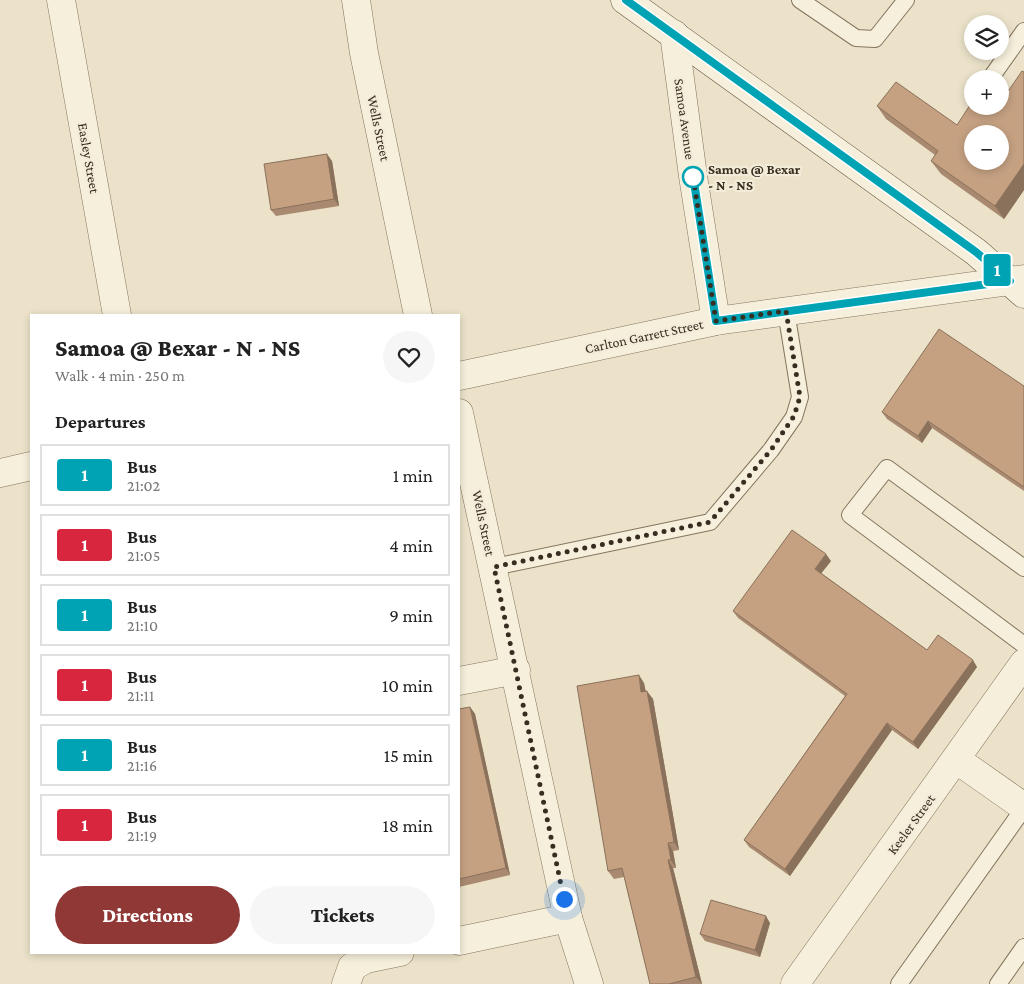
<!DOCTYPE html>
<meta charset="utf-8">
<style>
:root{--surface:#fff;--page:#f6f6f6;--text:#222;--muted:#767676;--line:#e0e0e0;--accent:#8f3835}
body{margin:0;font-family:"Crimson Pro",serif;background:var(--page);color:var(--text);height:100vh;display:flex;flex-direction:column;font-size:19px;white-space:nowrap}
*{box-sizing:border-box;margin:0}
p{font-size:16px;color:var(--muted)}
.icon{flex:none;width:28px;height:28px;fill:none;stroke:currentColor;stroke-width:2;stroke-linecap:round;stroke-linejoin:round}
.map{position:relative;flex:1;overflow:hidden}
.panel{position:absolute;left:30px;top:314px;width:430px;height:640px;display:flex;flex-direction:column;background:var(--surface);border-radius:0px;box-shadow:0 2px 8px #0003}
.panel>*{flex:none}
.badge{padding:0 10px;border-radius:4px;font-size:18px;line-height:32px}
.fabs{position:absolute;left:964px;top:15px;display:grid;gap:10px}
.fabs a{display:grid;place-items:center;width:45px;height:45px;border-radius:50%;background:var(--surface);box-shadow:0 2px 8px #0003;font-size:25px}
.you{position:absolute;width:25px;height:25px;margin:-12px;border:4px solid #fff;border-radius:50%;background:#1a73e8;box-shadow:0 0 0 8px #1a73e833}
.map>.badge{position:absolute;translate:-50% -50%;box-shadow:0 0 0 2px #fff}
h2{padding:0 25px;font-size:19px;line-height:45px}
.round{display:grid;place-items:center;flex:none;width:52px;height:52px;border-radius:26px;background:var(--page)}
.head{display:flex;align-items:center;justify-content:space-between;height:85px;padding:0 25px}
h1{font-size:24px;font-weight:800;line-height:38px}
.primary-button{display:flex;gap:10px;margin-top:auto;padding:10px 25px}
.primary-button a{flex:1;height:58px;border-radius:30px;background:var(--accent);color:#fff;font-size:20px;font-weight:800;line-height:58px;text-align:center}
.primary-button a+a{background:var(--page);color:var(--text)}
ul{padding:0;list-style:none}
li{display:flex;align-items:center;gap:15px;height:62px;margin:0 10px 8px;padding:0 15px;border:2px solid var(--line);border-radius:0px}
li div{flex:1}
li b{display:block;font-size:19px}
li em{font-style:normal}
li .badge{min-width:55px;font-weight:700;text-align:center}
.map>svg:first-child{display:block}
</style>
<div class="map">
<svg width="1024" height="984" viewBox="0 0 1024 984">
<rect width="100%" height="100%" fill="#ebe2c9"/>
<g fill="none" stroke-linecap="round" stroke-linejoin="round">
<defs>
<g id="lane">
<polyline points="800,0 856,38 875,39 906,0"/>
<polyline points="990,79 1024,31"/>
<polyline points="494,567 710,522 771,450 794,417 800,397 786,311"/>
<polyline points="1024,568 887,468 850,515 1024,645"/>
<polyline points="899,984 1024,808"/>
<polyline points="998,984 1024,947"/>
</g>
<g id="street">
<polyline points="61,0 117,315"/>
<polyline points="356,0 364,53 418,315"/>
<polyline points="674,34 693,176 716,321"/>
<polyline points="459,376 716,321 1024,279"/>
<polyline points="459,413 568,918 589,984"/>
<polyline points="0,473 31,466"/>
<polyline points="459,681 516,670"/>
<polyline points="957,760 1024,807"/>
<polyline points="459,941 568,918"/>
<polyline points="346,984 352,967 366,959 400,952"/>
<polyline points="795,984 1024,663"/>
</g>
<polyline id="secondary" points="625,0 976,252 1024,294"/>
</defs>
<use href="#lane" stroke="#85755f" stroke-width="18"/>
<use href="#street" stroke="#85755f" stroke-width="29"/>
<use href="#secondary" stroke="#675642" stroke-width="29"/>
<use href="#lane" stroke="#f6efdb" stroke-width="16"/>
<use href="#street" stroke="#f6efdb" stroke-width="28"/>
<use href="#secondary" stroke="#f6efdb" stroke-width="28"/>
</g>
<g fill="#a98a70">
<polygon points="1024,72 1024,190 1004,219 941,174 931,161 935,155 886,119 877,106 957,125 1009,90"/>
<polygon points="332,161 339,206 276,216 271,210"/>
<polygon points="1024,386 1024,491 932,428 922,443 887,419 882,412"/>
<polygon points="831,561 821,573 927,650 977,667 918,749 892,730 790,876 749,847 744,840 845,696 738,618 733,611"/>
<polygon points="644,683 646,692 653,699 679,850 673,851 676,868 673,868 702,984 650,984 624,877 614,879 608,871"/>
<polygon points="470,707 475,714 510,875 459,887 459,709"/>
<polygon points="770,923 760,957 705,941 700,934"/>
</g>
<g fill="#8a715b">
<polygon points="327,154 332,161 339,206 334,199"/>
<polygon points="1024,164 1024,190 1004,219 995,206"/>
<polygon points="928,421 932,428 922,443 918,436"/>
<polygon points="826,554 831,561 820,575 815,569"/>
<polygon points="973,660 977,667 918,749 913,742"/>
<polygon points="639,675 644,683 647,700 641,692"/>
<polygon points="647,691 653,699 679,850 674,842"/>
<polygon points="470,707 475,714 510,875 506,868"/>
<polygon points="887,723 892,730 790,876 785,869"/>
<polygon points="668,843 673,851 676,868 671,860"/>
<polygon points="668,860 673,868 702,984 696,977"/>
<polygon points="766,916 770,923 760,957 755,950"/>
</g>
<g fill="#c5a182" stroke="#8a715b" fill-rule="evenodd">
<path d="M1022,71L1024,72V164L995,206L931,161L938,151L877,106L896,82L957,125L972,102V106H1000V84L1009,90ZM972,134H1000V161H972Z"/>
<polygon points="327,154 334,199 271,210 264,164"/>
<polygon points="939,329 1024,386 1024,487 928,421 918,436 882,412"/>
<polygon points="792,530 826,554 815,569 927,650 938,635 973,660 913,742 887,723 785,869 744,840 847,694 733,611"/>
<polygon points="639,675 641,692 647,691 674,842 668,843 671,860 668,860 696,977 669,984 650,984 622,868 608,871 577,686"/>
<polygon points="470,707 506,868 459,879 459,709"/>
<polygon points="711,900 766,916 755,950 700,934"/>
</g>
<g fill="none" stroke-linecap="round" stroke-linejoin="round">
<defs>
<polyline id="line" points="626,0 976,252 1010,281 716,321 693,176"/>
</defs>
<use href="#line" stroke="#fff" stroke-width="11"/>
<use href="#line" stroke="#00a3b4" stroke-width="8"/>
<polyline stroke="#372d21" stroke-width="5" stroke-dasharray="0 9" points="564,899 494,567 710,522 771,450 794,416 800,397 786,311 716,321 693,177"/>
</g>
<circle fill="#fff" stroke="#00a3b4" stroke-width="2.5" cx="693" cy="177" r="10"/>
<g text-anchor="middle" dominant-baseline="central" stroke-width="4.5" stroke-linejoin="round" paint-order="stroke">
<g font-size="14" fill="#372d21" stroke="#f3ecd8">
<text transform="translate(685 119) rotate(82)">Samoa Avenue</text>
<text transform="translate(379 128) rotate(78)">Wells Street</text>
<text transform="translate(89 158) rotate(80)">Easley Street</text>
<text transform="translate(644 336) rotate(-12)">Carlton Garrett Street</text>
<text transform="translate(484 523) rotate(78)">Wells Street</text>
<text transform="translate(911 824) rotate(-54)">Keeler Street</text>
</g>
<g font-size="14" font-weight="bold" fill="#372d21" stroke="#f3ecd8" text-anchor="start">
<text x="708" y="169">Samoa @ Bexar<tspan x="708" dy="16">- N - NS</tspan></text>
</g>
</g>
</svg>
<div class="fabs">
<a><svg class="icon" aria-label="layers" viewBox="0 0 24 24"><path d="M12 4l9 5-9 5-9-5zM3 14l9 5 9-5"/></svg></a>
<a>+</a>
<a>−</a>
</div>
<div class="you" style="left:564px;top:899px"></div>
<b class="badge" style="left:997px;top:270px;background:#00a3b4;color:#fff">1</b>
<section class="panel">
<div class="head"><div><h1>Samoa @ Bexar - N - NS</h1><p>Walk · 4 min · 250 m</p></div><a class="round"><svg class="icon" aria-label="heart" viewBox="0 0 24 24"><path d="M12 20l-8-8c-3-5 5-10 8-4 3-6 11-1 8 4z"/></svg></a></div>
<h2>Departures</h2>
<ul>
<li><span class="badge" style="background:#00a3b4;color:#fff">1</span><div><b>Bus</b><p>21:02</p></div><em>1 min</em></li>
<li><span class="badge" style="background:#d7263d;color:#fff">1</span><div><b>Bus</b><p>21:05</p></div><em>4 min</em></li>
<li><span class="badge" style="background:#00a3b4;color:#fff">1</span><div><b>Bus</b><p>21:10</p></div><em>9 min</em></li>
<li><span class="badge" style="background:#d7263d;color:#fff">1</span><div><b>Bus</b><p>21:11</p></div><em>10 min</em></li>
<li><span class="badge" style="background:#00a3b4;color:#fff">1</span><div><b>Bus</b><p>21:16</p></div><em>15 min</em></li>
<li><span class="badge" style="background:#d7263d;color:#fff">1</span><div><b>Bus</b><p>21:19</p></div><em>18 min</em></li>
</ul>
<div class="primary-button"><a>Directions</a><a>Tickets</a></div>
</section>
</div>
